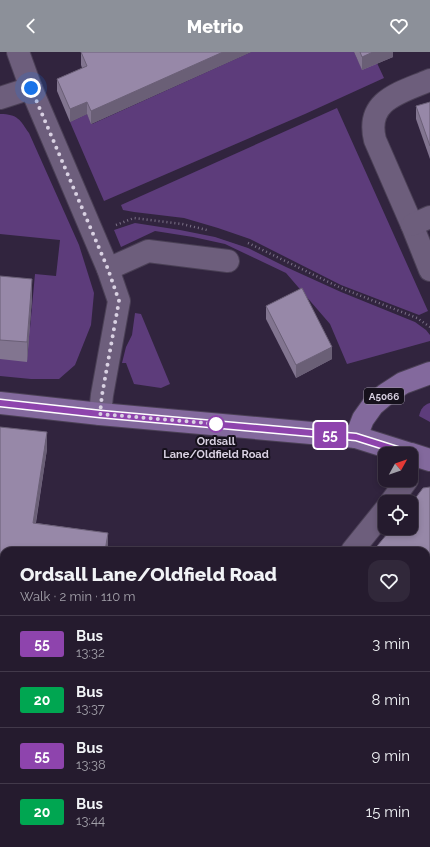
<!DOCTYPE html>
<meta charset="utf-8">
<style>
:root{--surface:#251b2e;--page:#31283a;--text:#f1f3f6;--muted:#a3a1aa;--line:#42394a;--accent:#8c9099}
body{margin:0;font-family:Raleway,sans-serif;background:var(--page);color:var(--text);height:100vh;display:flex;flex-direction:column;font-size:15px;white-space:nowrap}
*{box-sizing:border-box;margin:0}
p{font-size:13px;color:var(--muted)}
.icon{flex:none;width:22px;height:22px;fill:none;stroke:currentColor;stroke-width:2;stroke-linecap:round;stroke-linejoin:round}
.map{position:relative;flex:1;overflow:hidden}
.panel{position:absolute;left:0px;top:495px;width:430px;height:300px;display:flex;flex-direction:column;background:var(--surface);border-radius:12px 12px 0 0;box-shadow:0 2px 6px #0003,0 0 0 1px var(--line)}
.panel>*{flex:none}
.badge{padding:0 8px;border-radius:3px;font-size:14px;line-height:26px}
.needle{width:26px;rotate:50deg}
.fabs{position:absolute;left:378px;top:395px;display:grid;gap:8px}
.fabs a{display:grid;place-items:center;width:40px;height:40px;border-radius:8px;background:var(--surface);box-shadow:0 2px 6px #0003,0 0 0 1px var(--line);font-size:20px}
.you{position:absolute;width:20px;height:20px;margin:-10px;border:3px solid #fff;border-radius:50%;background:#1a73e8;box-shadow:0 0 0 6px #1a73e833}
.map>.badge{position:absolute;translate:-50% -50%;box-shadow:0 0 0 2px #fff}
.round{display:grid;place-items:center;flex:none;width:42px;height:42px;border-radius:12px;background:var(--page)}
.headline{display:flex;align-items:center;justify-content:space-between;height:68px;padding:0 20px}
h1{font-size:19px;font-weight:800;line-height:30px}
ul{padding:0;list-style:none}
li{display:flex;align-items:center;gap:12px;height:56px;padding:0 20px;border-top:1px solid var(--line)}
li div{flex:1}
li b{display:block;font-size:15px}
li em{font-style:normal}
li .badge{min-width:44px;font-weight:700;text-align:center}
header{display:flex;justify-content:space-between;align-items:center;height:52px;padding:0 20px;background:var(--accent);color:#fff;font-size:18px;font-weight:800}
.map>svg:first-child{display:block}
</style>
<header><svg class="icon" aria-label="back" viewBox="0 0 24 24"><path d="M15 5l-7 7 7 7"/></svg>Metrio<svg class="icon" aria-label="heart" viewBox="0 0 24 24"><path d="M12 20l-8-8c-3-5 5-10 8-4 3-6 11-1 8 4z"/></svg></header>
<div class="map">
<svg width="430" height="795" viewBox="0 0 430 795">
<rect width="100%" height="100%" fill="#31243e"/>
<g fill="#5d3c7b">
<polygon points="251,0 354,0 362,17 377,11 384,26 305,62 104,149 70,70 87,62 92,72"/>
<polygon points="337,56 428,259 419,263 341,233 250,187 218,176 184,166 134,160 123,158 121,153"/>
<path d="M0,62C18,62 20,68 29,81L79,193L94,241L91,273L75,313L59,327H31L0,324V307L30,276L35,222L56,224L60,188L0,182Z"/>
<polygon points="135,171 180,178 215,185 248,196 286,215 341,240 415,270 426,278 430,283 430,289 347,312 330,272 286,221 225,192 193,185 155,179 121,195 114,178"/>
<polygon points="135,261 141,262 170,332 161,336 134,332 126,311 122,311 126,295 132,283"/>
<path d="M430,351V370L419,364C421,357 423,353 430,351Z"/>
</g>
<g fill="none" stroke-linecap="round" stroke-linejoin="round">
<defs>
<g id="minor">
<polyline points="18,0 31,36 108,217 119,249 102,343 100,362"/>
<path d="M430,28C400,41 365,48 375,88L412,173L430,218"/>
<polyline points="0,46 31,36"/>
<polyline points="412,173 430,165"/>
<polyline points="108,217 148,199 228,209"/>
<polyline points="391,450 407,428"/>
<polyline points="352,499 385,458"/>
<polyline points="193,791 194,795"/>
</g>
<g id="major">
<polyline points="0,351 100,362 356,385 410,402"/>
<polyline points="356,385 363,367 373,353 386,342 403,331 430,321"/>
<polyline points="411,402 430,408"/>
</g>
</defs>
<use href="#minor" stroke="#4b4056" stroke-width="24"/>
<use href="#major" stroke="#4b4056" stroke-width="24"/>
<g stroke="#7b7187" stroke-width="2.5" stroke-dasharray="1 3" stroke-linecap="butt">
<polyline points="116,173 134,166 182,172 207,178"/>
<polyline points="248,191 341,236 417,266 430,275"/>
</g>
<use href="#minor" stroke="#6d5e7c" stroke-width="22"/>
<use href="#major" stroke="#83699d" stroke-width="22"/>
</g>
<g fill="#827590">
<polygon points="81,0 251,0 91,72 87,62 70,70 57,39 57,27 82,16 81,13"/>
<polygon points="354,0 393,0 393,5 362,18"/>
<polygon points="430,50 430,107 416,67 416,54"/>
<polygon points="0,224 32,246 27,310 0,307"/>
<polygon points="266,254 332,307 296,326 266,267"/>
<polygon points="0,375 47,397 36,471 108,481 108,499 4,499 4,667 0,666"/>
<polygon points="426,624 430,625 430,795 397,795 397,791 426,791"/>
<polygon points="4,700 4,759 0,758 0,726"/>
<polygon points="251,791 387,791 386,795 265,795"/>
</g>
<g fill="#6a5f76">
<polygon points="223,0 251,0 91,72 91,59"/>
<polygon points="373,0 393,0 393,5 362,18 362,5"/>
<polygon points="87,50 87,62 70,70 70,57"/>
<polygon points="32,227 32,246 27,310 27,290"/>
<polygon points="332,295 332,307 296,326 296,313"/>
<polygon points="47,380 47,397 33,488 33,471"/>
<polygon points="108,481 108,499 105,499"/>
<polygon points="430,538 430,559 426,564 426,543"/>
<polygon points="382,791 387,791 386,795 381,795"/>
</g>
<g fill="#9788a8" stroke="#6a5f76">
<polygon points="81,0 223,0 91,59 87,50 70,57 57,27 87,14"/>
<polygon points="360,0 373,0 362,5"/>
<polygon points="430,50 430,94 416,54"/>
<polygon points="0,224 32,227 27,290 0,288"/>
<polygon points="302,236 332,295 296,313 266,254"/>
<polygon points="0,375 47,380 33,471 108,481 105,499 4,499 4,649 0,649"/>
<polygon points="430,435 430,538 426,543 426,499 373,499 392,476 411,476 411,452 423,436"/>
<polygon points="426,624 430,625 430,790 426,789"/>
<polygon points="4,700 4,742 0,741 0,726"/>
<polygon points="5,791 98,791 97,795 5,795"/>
<polygon points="292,791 382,791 381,795 290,795"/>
</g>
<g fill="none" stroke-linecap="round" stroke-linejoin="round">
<defs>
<polyline id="line" points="0,351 100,362 356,385 410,402"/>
</defs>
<use href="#line" stroke="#fff" stroke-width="9"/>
<use href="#line" stroke="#8e44ad" stroke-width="6"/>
<polyline stroke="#d9d1e2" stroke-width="4" stroke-dasharray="0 7.2" points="31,36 108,217 119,249 102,343 100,362 218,372 216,372"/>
</g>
<circle fill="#fff" stroke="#8e44ad" stroke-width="2" cx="216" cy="372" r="8"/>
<g text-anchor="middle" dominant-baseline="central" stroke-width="4" stroke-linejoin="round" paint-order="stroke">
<rect fill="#16111c" stroke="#9e97a7" stroke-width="1" x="364" y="336" width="40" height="16" rx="3"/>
<g font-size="10" font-weight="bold" fill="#d9d1e2">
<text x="384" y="344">A5066</text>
</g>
<g font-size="11" font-weight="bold" fill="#d9d1e2" stroke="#16111c">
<text x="216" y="389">Ordsall<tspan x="216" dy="13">Lane/Oldfield Road</tspan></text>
</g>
</g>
</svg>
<div class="fabs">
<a><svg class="needle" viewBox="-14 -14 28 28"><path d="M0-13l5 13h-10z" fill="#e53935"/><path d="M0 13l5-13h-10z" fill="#a3a1aa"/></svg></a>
<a><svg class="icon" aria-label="locate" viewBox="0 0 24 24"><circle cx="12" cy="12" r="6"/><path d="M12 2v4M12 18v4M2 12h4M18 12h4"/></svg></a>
</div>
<div class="you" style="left:31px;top:36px"></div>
<b class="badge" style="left:330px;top:383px;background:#8e44ad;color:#fff">55</b>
<section class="panel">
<div class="headline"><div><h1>Ordsall Lane/Oldfield Road</h1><p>Walk · 2 min · 110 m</p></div><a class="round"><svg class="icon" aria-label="heart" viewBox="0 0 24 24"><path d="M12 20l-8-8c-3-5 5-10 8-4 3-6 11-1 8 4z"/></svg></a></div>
<ul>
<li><span class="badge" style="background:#8e44ad;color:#fff">55</span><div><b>Bus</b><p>13:32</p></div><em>3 min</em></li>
<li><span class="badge" style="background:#00a651;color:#fff">20</span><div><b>Bus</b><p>13:37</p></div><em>8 min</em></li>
<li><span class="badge" style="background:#8e44ad;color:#fff">55</span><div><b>Bus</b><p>13:38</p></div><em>9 min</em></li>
<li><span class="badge" style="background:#00a651;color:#fff">20</span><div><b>Bus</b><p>13:44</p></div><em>15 min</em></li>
</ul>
</section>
</div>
